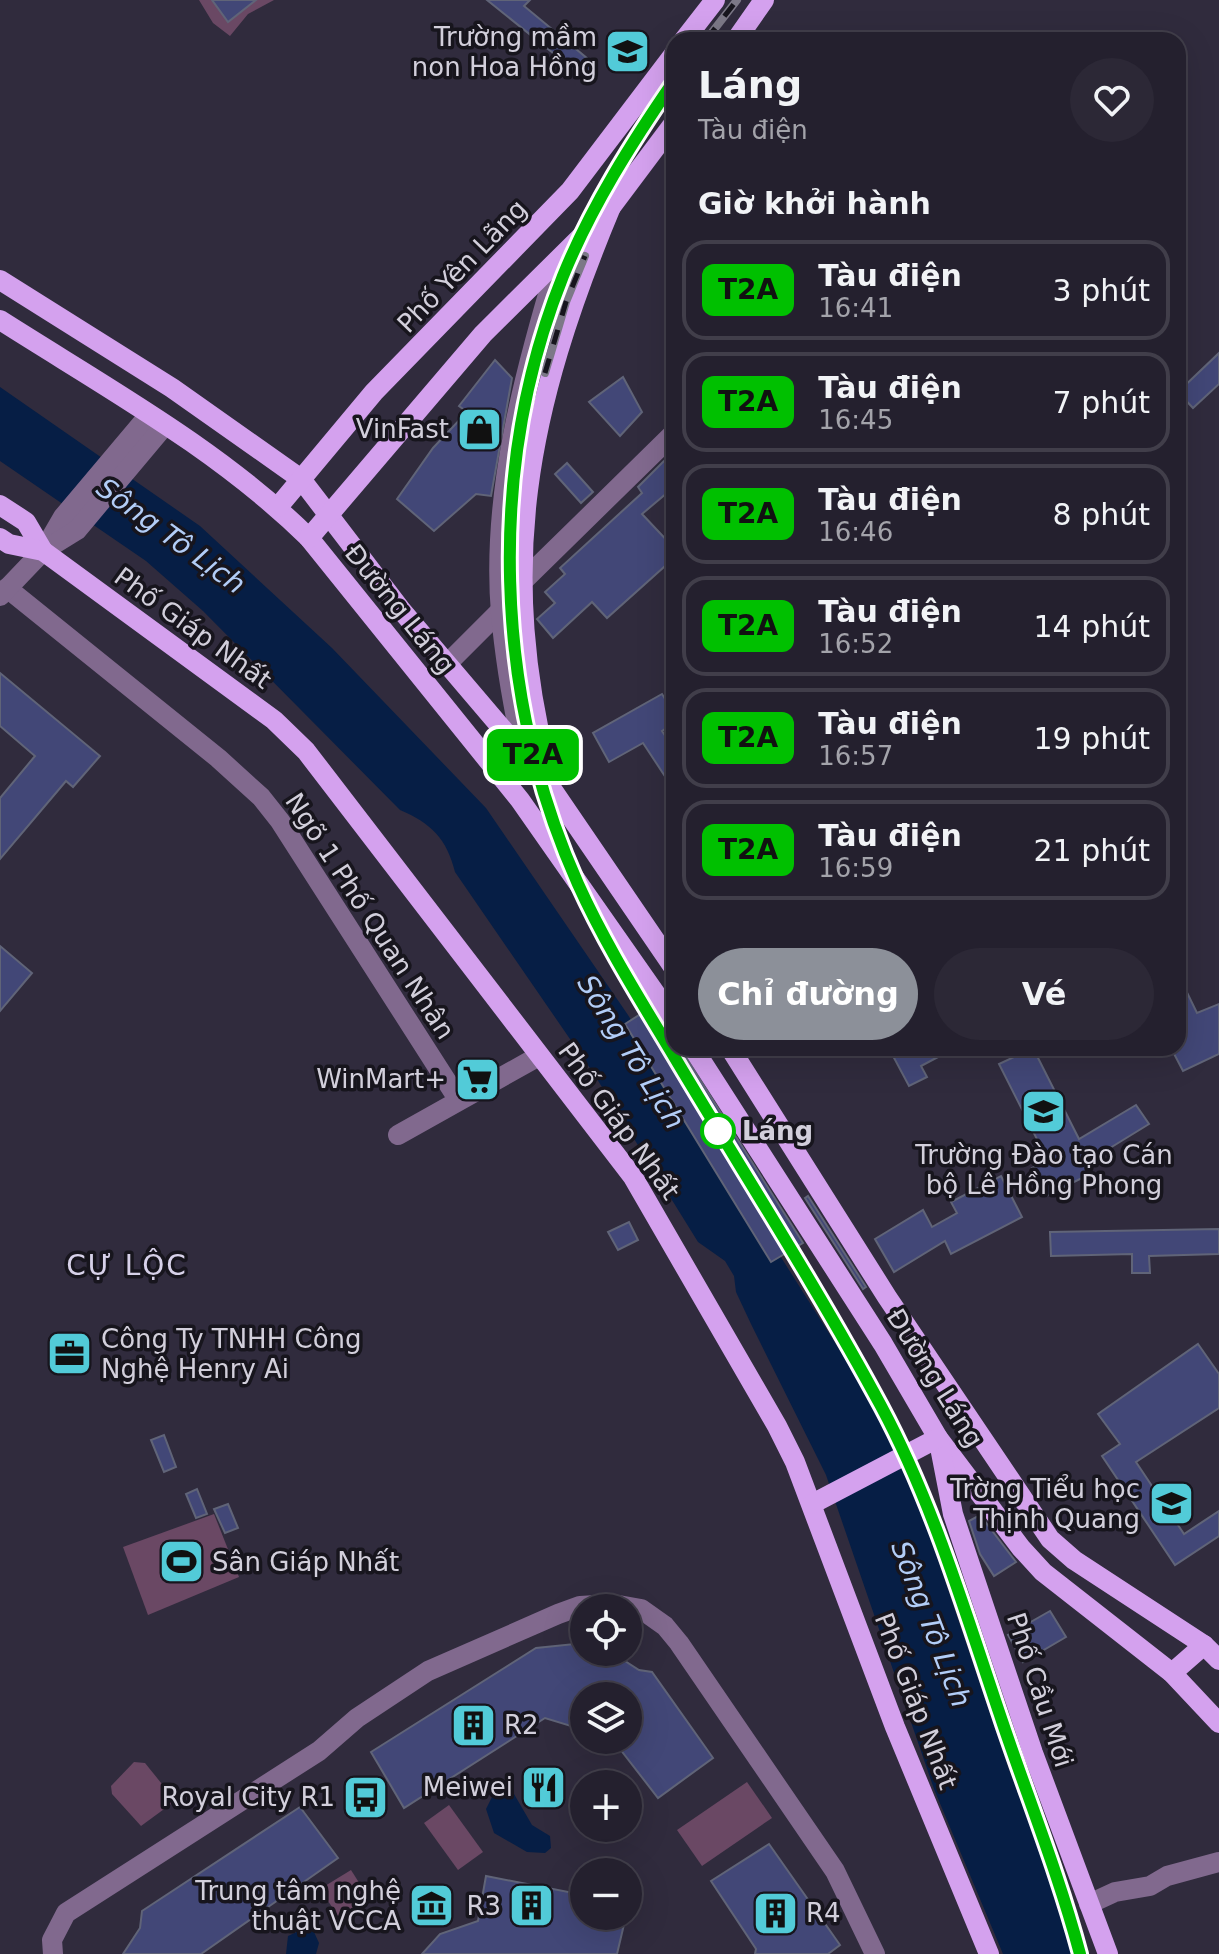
<!DOCTYPE html>
<html lang="vi">
<meta charset="utf-8">
<style>
:root{--surface:#24202e;--page:#2c2836;--text:#f1f3f6;--muted:#a3a3aa;--line:#413e4a;--accent:#8c9099}
body{margin:0;font-family:"DejaVu Sans",sans-serif;background:var(--page);color:var(--text);height:100vh;display:flex;flex-direction:column;font-size:30px;white-space:nowrap}
*{box-sizing:border-box;margin:0}
p{font-size:26px;color:var(--muted)}
.icon{flex:none;width:44px;height:44px;fill:none;stroke:currentColor;stroke-width:2;stroke-linecap:round;stroke-linejoin:round}
.map{position:relative;flex:1;overflow:hidden}
.drawer{position:absolute;left:666px;top:32px;width:520px;height:1024px;display:flex;flex-direction:column;background:var(--surface);border-radius:24px;box-shadow:0 8px 32px #0002,0 0 0 2px var(--line)}
.drawer>*{flex:none}
.badge{padding:0 16px;border-radius:12px;font-size:28px;line-height:52px}
.tools{position:absolute;left:570px;top:1594px;display:grid;gap:16px}
.tools a{display:grid;place-items:center;width:72px;height:72px;border-radius:50%;background:var(--surface);box-shadow:0 8px 32px #0002,0 0 0 2px var(--line);font-size:40px}
.map>.badge{position:absolute;translate:-50% -50%;box-shadow:0 0 0 4px #fff}
h2{padding:0 32px;font-size:30px;line-height:72px}
.round{display:grid;place-items:center;flex:none;width:84px;height:84px;border-radius:42px;background:var(--page)}
.summary{display:flex;align-items:center;justify-content:space-between;height:136px;padding:0 32px}
h1{font-size:38px;font-weight:800;line-height:60px}
.cta{display:flex;gap:16px;margin-top:auto;padding:16px 32px}
.cta a{flex:1;height:92px;border-radius:48px;background:var(--accent);color:#fff;font-size:32px;font-weight:800;line-height:92px;text-align:center}
.cta a+a{background:var(--page);color:var(--text)}
ul{padding:0;list-style:none}
li{display:flex;align-items:center;gap:24px;height:100px;margin:0 16px 12px;padding:0 16px;border:4px solid var(--line);border-radius:24px}
li div{flex:1}
li b{display:block;font-size:30px}
li em{font-style:normal}
li .badge{min-width:88px;font-weight:700;text-align:center}
.map>svg:first-child{display:block}
</style>
<div class="map">
<svg width="1219" height="1954" viewBox="0 0 1219 1954">
<rect width="100%" height="100%" fill="#302b3d"/>
<g fill="#6a4864">
<polygon points="199,0 212,0 228,22 256,0 274,0 248,14 230,36 213,23"/>
<polygon points="214,1514 239,1577 148,1615 123,1547"/>
<polygon points="134,1762 145,1763 170,1794 171,1804 141,1826 112,1794 111,1786"/>
<polygon points="747,1782 772,1818 702,1866 677,1830"/>
<polygon points="449,1805 483,1852 458,1870 424,1823"/>
<polygon points="351,1870 370,1900 340,1919 320,1889"/>
</g>
<g fill="#061e45">
<path d="M0,387L200,526L332,648L486,808L628,1015L880,1414L914,1489L1008,1767L1079,1954H1003L934,1789L826,1475L751,1324L736,1292L734,1276L725,1261L698,1242L592,1071L455,872C447,839 431,823 400,810L203,611L146,561L0,461Z"/>
<polygon points="502,1791 514,1794 532,1825 550,1836 551,1848 545,1853 527,1852 494,1833 486,1809 494,1793"/>
<polygon points="303,1929 314,1932 319,1943 316,1954 286,1954 288,1936"/>
</g>
<g fill="#424777" stroke="#606478" stroke-width="2">
<polygon points="212,0 256,0 228,22"/>
<polygon points="487,0 530,0 524,6 594,64 583,77"/>
<polygon points="1219,353 1219,384 1193,408 1178,392"/>
<polygon points="495,360 512,378 491,496 476,494 434,531 397,499 433,448 467,412 459,406"/>
<polygon points="623,377 642,412 620,436 589,402"/>
<polygon points="670,455 674,460 674,487 642,514 674,548 674,558 607,618 592,602 553,638 537,619 555,603 545,592 565,574 560,568 642,493 638,487"/>
<polygon points="567,463 593,492 581,503 555,474"/>
<polygon points="0,673 100,756 73,787 66,781 0,859 0,798 35,756 0,726"/>
<polygon points="662,694 667,702 674,697 674,723 662,731 674,749 674,790 643,743 609,762 593,733"/>
<polygon points="0,946 32,973 0,1011"/>
<polygon points="1178,974 1197,1013 1219,1004 1219,1054 1183,1071 1171,1048 1178,1048"/>
<polygon points="650,1008 664,1028 674,1033 674,1048 680,1048 803,1243 771,1262 625,1024"/>
<polygon points="909,1048 955,1048 921,1066 927,1077 909,1086 893,1056"/>
<polygon points="1033,1048 1079,1139 1136,1105 1149,1124 1084,1164 1090,1174 1046,1196 1032,1168 1048,1161 999,1064"/>
<polygon points="1001,1176 1022,1217 951,1254 945,1241 894,1272 875,1239 923,1210 932,1227 957,1213 951,1202"/>
<polygon points="808,1196 866,1287 863,1289 805,1198"/>
<polygon points="629,1222 638,1240 618,1250 608,1232"/>
<polygon points="1219,1229 1219,1254 1149,1256 1150,1273 1132,1273 1132,1254 1051,1256 1050,1232"/>
<polygon points="1198,1344 1219,1374 1219,1408 1136,1462 1184,1534 1219,1511 1219,1536 1175,1565 1102,1456 1120,1444 1098,1414"/>
<polygon points="164,1435 176,1467 164,1472 151,1440"/>
<polygon points="197,1489 207,1514 196,1518 186,1494"/>
<polygon points="228,1504 238,1528 225,1533 214,1509"/>
<polygon points="980,1515 1016,1562 994,1576 980,1554 969,1521"/>
<polygon points="1050,1611 1066,1637 1023,1662 1008,1635"/>
<polygon points="584,1643 584,1652 611,1652 639,1670 652,1672 713,1758 658,1798 613,1740 628,1740 628,1696 584,1696 584,1730 545,1718 404,1808 371,1752 536,1648"/>
<polygon points="300,1807 338,1858 201,1954 123,1954 140,1928 142,1911"/>
<polygon points="769,1844 840,1945 828,1954 755,1954 756,1949 711,1881"/>
<polygon points="486,1876 584,1895 584,1916 626,1916 617,1954 422,1954 440,1934 478,1921"/>
</g>
<g fill="none" stroke-linecap="round" stroke-linejoin="round">
<g stroke="#81698e" stroke-width="20">
<polyline points="45,548 63,517 149,415"/>
<polyline points="7,588 218,758 261,797 280,821 458,1099"/>
<polyline points="0,596 43,551 77,530 165,425"/>
<polyline points="449,662 501,610 522,582 674,433"/>
<path d="M523,752C513,706 505,660 501,614C491,496 524,373 558,261"/>
<polyline points="398,1135 539,1056"/>
<polyline points="1089,1904 1115,1892 1150,1886 1167,1876 1219,1862"/>
<polyline points="53,1954 52,1940 66,1913 319,1751 357,1718 428,1671 558,1614 580,1606 613,1604 641,1609 665,1626 679,1643 835,1871 875,1954"/>
</g>
<g stroke="#d4a1ee" stroke-width="20">
<polyline points="684,40 715,0"/>
<polyline points="736,40 764,0"/>
<polyline points="0,280 172,388 301,479 402,611 545,779 674,968"/>
<path d="M0,320C105,387 220,450 309,538L520,800L674,1020"/>
<polyline points="0,505 26,522 43,551"/>
<polyline points="278,507 374,392 570,191 674,54"/>
<polyline points="0,538 9,544 43,551 274,720 306,751 633,1177 777,1426 795,1462 895,1727 989,1954"/>
<polyline points="309,538 483,334 611,207 674,123"/>
<path d="M551,782C494,567 527,408 611,207"/>
<polyline points="693,1048 883,1344 938,1438 1021,1548 1043,1572 1172,1673 1219,1723"/>
<polyline points="730,1048 887,1297 1050,1539 1074,1560 1204,1645 1219,1660"/>
<polyline points="939,1442 953,1514 1033,1753 1108,1954"/>
<polyline points="812,1504 938,1438"/>
<polyline points="1172,1673 1204,1645"/>
</g>
<defs>
<g id="rail">
<polyline points="706,40 737,0"/>
<path d="M674,81C632,142 588,208 562,278C493,464 493,671 566,857C598,938 648,1012 693,1087C756,1194 820,1301 882,1409L932,1521L1080,1954"/>
<polyline points="545,373 566,302 585,256"/>
</g>
</defs>
<use href="#rail" stroke="#7c7887" stroke-width="8"/>
<use href="#rail" stroke="#17151d" stroke-width="5" stroke-dasharray="15" stroke-linecap="butt"/>
</g>
<g fill="none" stroke-linecap="round" stroke-linejoin="round">
<defs>
<path id="line" d="M674,81C632,142 591,207 563,276C486,468 494,696 578,884C606,946 643,1004 678,1063C746,1177 818,1289 881,1406C934,1505 966,1615 1002,1721C1028,1798 1059,1875 1080,1954"/>
</defs>
<use href="#line" stroke="#fff" stroke-width="18"/>
<use href="#line" stroke="#00c000" stroke-width="12"/>
</g>
<defs>
<symbol id="school-square" viewBox="-11 -11 22 22"><rect x="-9" y="-9" width="18" height="18" rx="4" fill="#52cbd8" stroke="#17151d"/><path d="M0-5L7-2L0 1L-7-2ZM-4 1L0 2.5L4 1V4Q0 6-4 4Z" fill="#111"/></symbol>
<symbol id="shop-square" viewBox="-11 -11 22 22"><rect x="-9" y="-9" width="18" height="18" rx="4" fill="#52cbd8" stroke="#17151d"/><path d="M-5-2.5h2.3a2.7 3.5 0 0 1 5.4 0H5L5.5 6h-11ZM-1.5-2.5h3a1.5 2.3 0 0 0-3 0Z" fill="#111"/></symbol>
<symbol id="supermarket-square" viewBox="-11 -11 22 22"><rect x="-9" y="-9" width="18" height="18" rx="4" fill="#52cbd8" stroke="#17151d"/><path d="M-6-5.5h2.5l.6 2H6L4.5 2H-2.5L-4.4-4H-6ZM-1.5 3.2a1.3 1.3 0 1 0 .1 0ZM3 3.2a1.3 1.3 0 1 0 .1 0Z" fill="#111"/></symbol>
<symbol id="university-square" viewBox="-11 -11 22 22"><rect x="-9" y="-9" width="18" height="18" rx="4" fill="#52cbd8" stroke="#17151d"/><path d="M0-5L7-2L0 1L-7-2ZM-4 1L0 2.5L4 1V4Q0 6-4 4Z" fill="#111"/></symbol>
<symbol id="office-square" viewBox="-11 -11 22 22"><rect x="-9" y="-9" width="18" height="18" rx="4" fill="#52cbd8" stroke="#17151d"/><path d="M-6-3h4V-5.5h4V-3h4V5H-6ZM-1-4.5V-3h2v-1.5ZM-6 0V1H6V0Z" fill="#111"/></symbol>
<symbol id="stadium-square" viewBox="-11 -11 22 22"><rect x="-9" y="-9" width="18" height="18" rx="4" fill="#52cbd8" stroke="#17151d"/><path d="M0-5a6.5 5 0 1 0 0 10a6.5 5 0 1 0 0-10ZM-3.5-1.8h7v3.6h-7Z" fill="#111"/></symbol>
<symbol id="building-square" viewBox="-11 -11 22 22"><rect x="-9" y="-9" width="18" height="18" rx="4" fill="#52cbd8" stroke="#17151d"/><path d="M-4-6H4V6H1V3H-1V6H-4ZM-2.5-4.3h1.7v1.8h-1.7ZM.8-4.3h1.7v1.8H.8ZM-2.5-1h1.7V.8h-1.7ZM.8-1h1.7V.8H.8Z" fill="#111"/></symbol>
<symbol id="restaurant-square" viewBox="-11 -11 22 22"><rect x="-9" y="-9" width="18" height="18" rx="4" fill="#52cbd8" stroke="#17151d"/><path d="M-5-6h1v4h1v-4h1v4h1v-4h1v5L-1.5 .5V6h-2V.5L-5-1ZM5-6V6H3V1.5H1.5Q1.5-4 5-6Z" fill="#111"/></symbol>
<symbol id="bus-square" viewBox="-11 -11 22 22"><rect x="-9" y="-9" width="18" height="18" rx="4" fill="#52cbd8" stroke="#17151d"/><path d="M-5-6H5V4H4V6H2V4H-2V6H-4V4H-5ZM-3.5-4V0h7V-4ZM-3.5 1.2v1.5H-2V1.2ZM2 1.2v1.5H3.5V1.2Z" fill="#111"/></symbol>
<symbol id="museum-square" viewBox="-11 -11 22 22"><rect x="-9" y="-9" width="18" height="18" rx="4" fill="#52cbd8" stroke="#17151d"/><path d="M0-6L6-3V-2H-6V-3ZM-5-1h2V3h-2ZM-1-1h2V3h-2ZM3-1h2V3H3ZM-6 4H6V6H-6Z" fill="#111"/></symbol>
</defs>
<g fill-rule="evenodd">
<use href="#school-square" x="602" y="26" width="51" height="51"/>
<use href="#shop-square" x="454" y="404" width="51" height="51"/>
<use href="#supermarket-square" x="452" y="1054" width="51" height="51"/>
<use href="#university-square" x="1018" y="1086" width="51" height="51"/>
<use href="#office-square" x="44" y="1328" width="51" height="51"/>
<use href="#school-square" x="1146" y="1478" width="51" height="51"/>
<use href="#stadium-square" x="156" y="1536" width="51" height="51"/>
<use href="#building-square" x="448" y="1700" width="51" height="51"/>
<use href="#restaurant-square" x="518" y="1762" width="51" height="51"/>
<use href="#bus-square" x="340" y="1772" width="51" height="51"/>
<use href="#museum-square" x="406" y="1880" width="51" height="51"/>
<use href="#building-square" x="506" y="1880" width="51" height="51"/>
<use href="#building-square" x="750" y="1888" width="51" height="51"/>
</g>
<circle fill="#fff" stroke="#00c000" stroke-width="4" cx="718" cy="1131" r="16"/>
<g text-anchor="middle" dominant-baseline="central" stroke-width="7" stroke-linejoin="round" paint-order="stroke">
<g font-size="26" fill="#d2cfdb" stroke="#17151d" text-anchor="end">
<text x="597" y="37">Trường mầm<tspan x="597" dy="30">non Hoa Hồng</tspan></text>
<text x="449" y="429">VinFast</text>
<text x="446" y="1079">WinMart+</text>
<text x="1044" y="1155" text-anchor="middle">Trường Đào tạo Cán<tspan x="1044" dy="30">bộ Lê Hồng Phong</tspan></text>
<text x="101" y="1339" text-anchor="start">Công Ty TNHH Công<tspan x="101" dy="30">Nghệ Henry Ai</tspan></text>
<text x="1140" y="1489">Trờng Tiểu học<tspan x="1140" dy="30">Thịnh Quang</tspan></text>
<text x="212" y="1562" text-anchor="start">Sân Giáp Nhất</text>
<text x="504" y="1725" text-anchor="start">R2</text>
<text x="513" y="1787">Meiwei</text>
<text x="335" y="1797">Royal City R1</text>
<text x="401" y="1891">Trung tâm nghệ<tspan x="401" dy="30">thuật VCCA</tspan></text>
<text x="501" y="1906">R3</text>
<text x="806" y="1913" text-anchor="start">R4</text>
</g>
<g font-size="26" fill="#d2cfdb" stroke="#17151d">
<text transform="translate(462 266) rotate(-46)">Phố Yên Lãng</text>
<text transform="translate(400 609) rotate(51)">Đường Láng</text>
<text transform="translate(193 628) rotate(36)">Phố Giáp Nhất</text>
<text transform="translate(370 916) rotate(57)">Ngõ 1 Phố Quan Nhân</text>
<text transform="translate(619 1121) rotate(54)">Phố Giáp Nhất</text>
<text transform="translate(935 1378) rotate(58)">Đường Láng</text>
<text transform="translate(1040 1690) rotate(72)">Phố Cầu Mới</text>
<text transform="translate(916 1701) rotate(69)">Phố Giáp Nhất</text>
</g>
<g font-size="26" font-weight="bold" fill="#d2cfdb" stroke="#17151d" text-anchor="start">
<text x="742" y="1131">Láng</text>
</g>
<g font-size="28" font-style="italic" fill="#b2cdf7" stroke="#17151d">
<text transform="translate(171 536) rotate(36)">Sông Tô Lịch</text>
<text transform="translate(631 1052) rotate(58)">Sông Tô Lịch</text>
<text transform="translate(931 1624) rotate(69)">Sông Tô Lịch</text>
</g>
<g font-size="28" letter-spacing="2" fill="#d7d1e9" stroke="#17151d">
<text x="127" y="1265">CỰ LỘC</text>
</g>
</g>
</svg>
<div class="tools">
<a><svg class="icon" aria-label="locate" viewBox="0 0 24 24"><circle cx="12" cy="12" r="6"/><path d="M12 2v4M12 18v4M2 12h4M18 12h4"/></svg></a>
<a><svg class="icon" aria-label="layers" viewBox="0 0 24 24"><path d="M12 4l9 5-9 5-9-5zM3 14l9 5 9-5"/></svg></a>
<a>+</a>
<a>−</a>
</div>
<b class="badge" style="left:533px;top:755px;background:#00c000;color:#111">T2A</b>
<section class="drawer">
<div class="summary"><div><h1>Láng</h1><p>Tàu điện</p></div><a class="round"><svg class="icon" aria-label="heart" viewBox="0 0 24 24"><path d="M12 20l-8-8c-3-5 5-10 8-4 3-6 11-1 8 4z"/></svg></a></div>
<h2>Giờ khởi hành</h2>
<ul>
<li><span class="badge" style="background:#00c000;color:#111">T2A</span><div><b>Tàu điện</b><p>16:41</p></div><em>3 phút</em></li>
<li><span class="badge" style="background:#00c000;color:#111">T2A</span><div><b>Tàu điện</b><p>16:45</p></div><em>7 phút</em></li>
<li><span class="badge" style="background:#00c000;color:#111">T2A</span><div><b>Tàu điện</b><p>16:46</p></div><em>8 phút</em></li>
<li><span class="badge" style="background:#00c000;color:#111">T2A</span><div><b>Tàu điện</b><p>16:52</p></div><em>14 phút</em></li>
<li><span class="badge" style="background:#00c000;color:#111">T2A</span><div><b>Tàu điện</b><p>16:57</p></div><em>19 phút</em></li>
<li><span class="badge" style="background:#00c000;color:#111">T2A</span><div><b>Tàu điện</b><p>16:59</p></div><em>21 phút</em></li>
</ul>
<div class="cta"><a>Chỉ đường</a><a>Vé</a></div>
</section>
</div>
